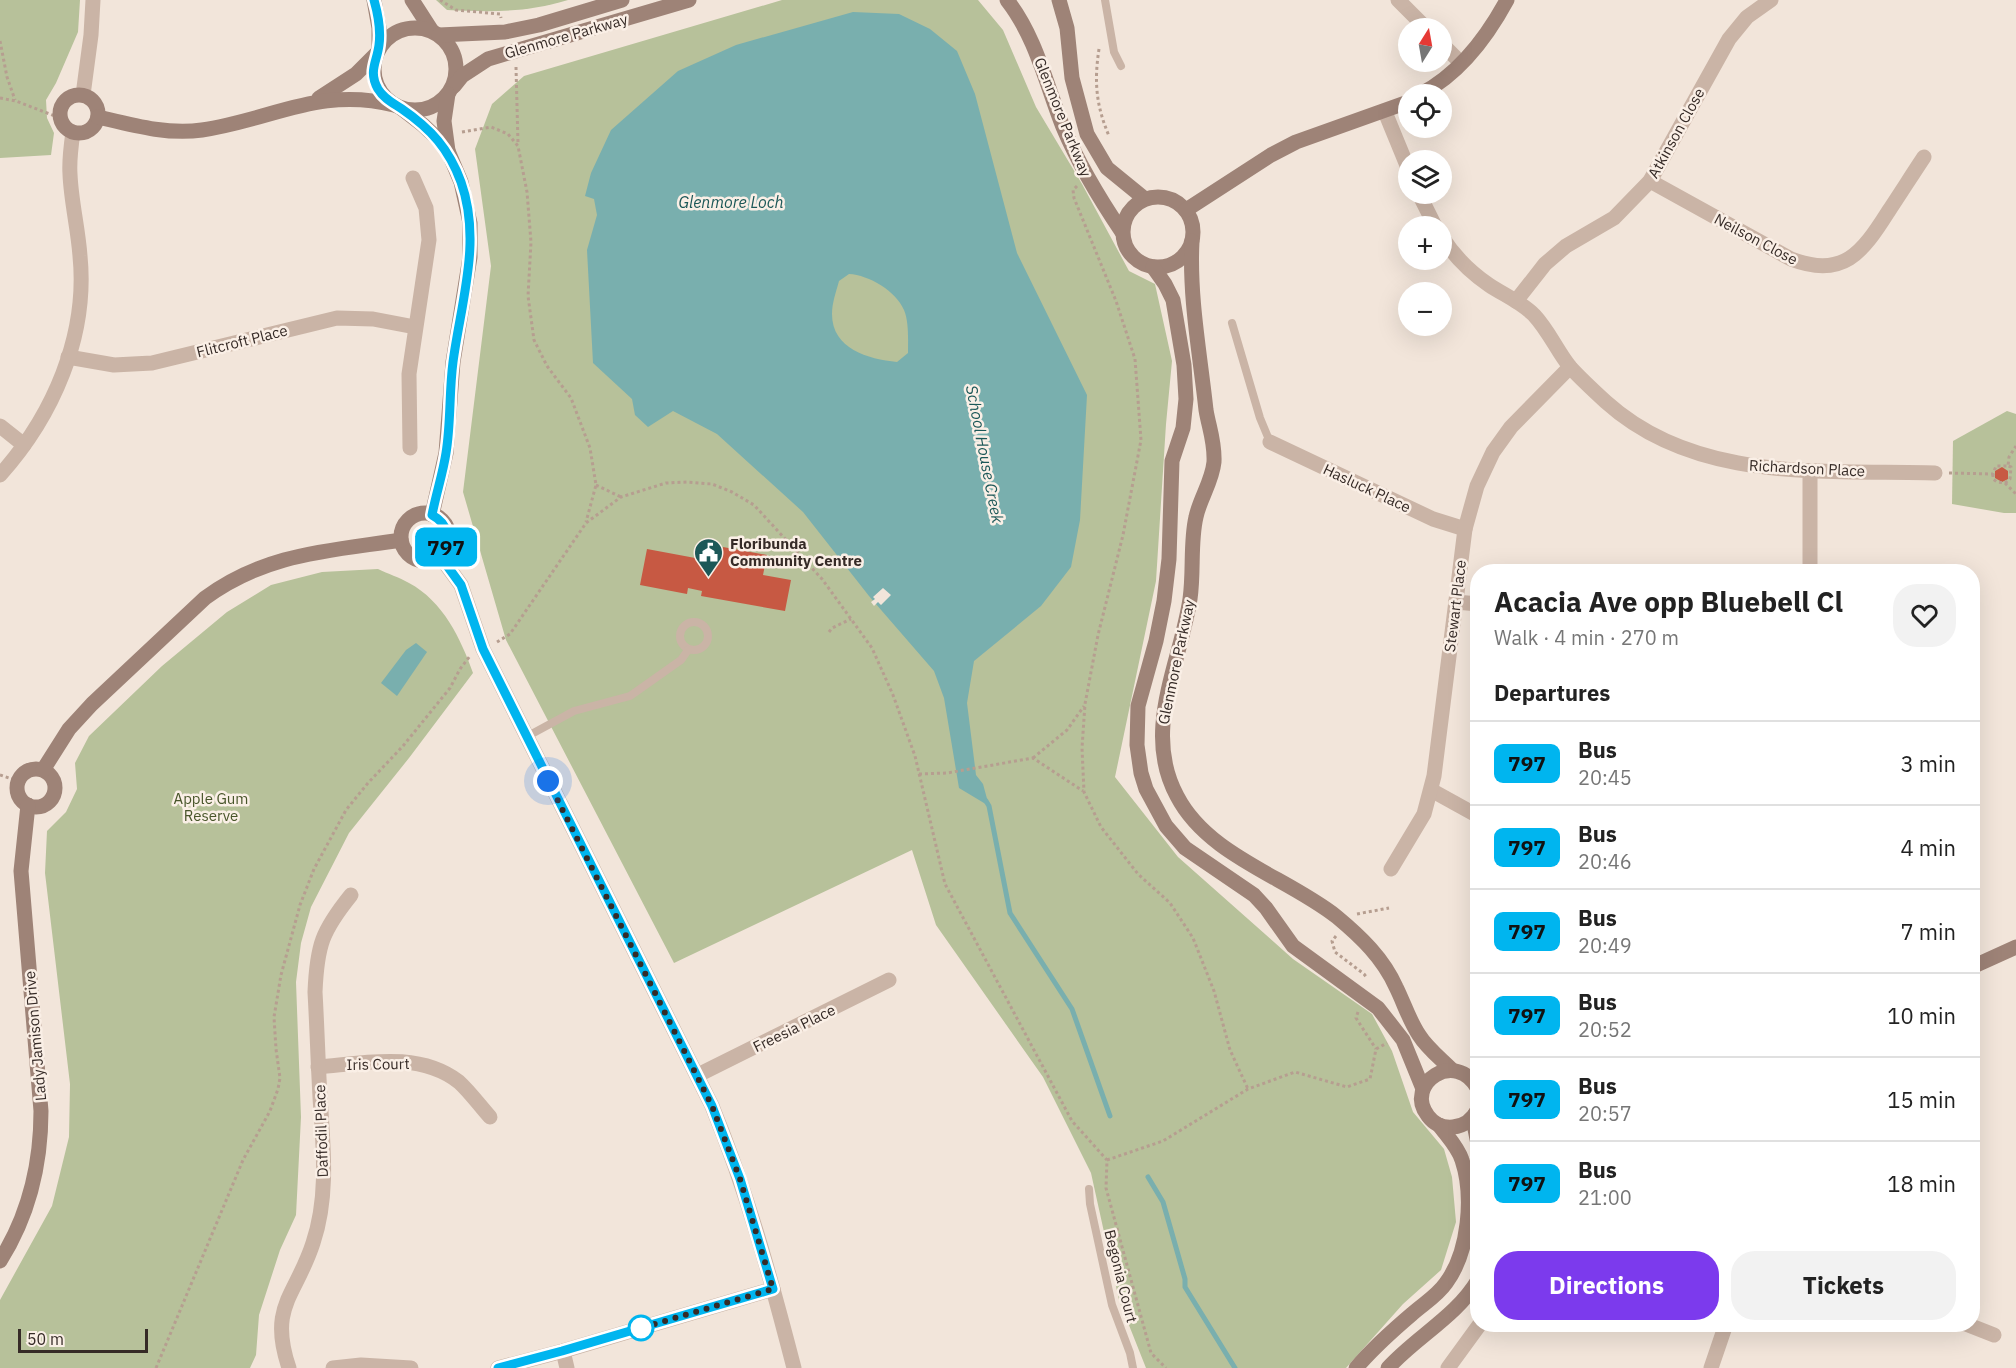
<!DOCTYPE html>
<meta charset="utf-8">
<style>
:root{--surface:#fff;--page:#f2f2f2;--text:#222;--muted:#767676;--line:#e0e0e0;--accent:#7c3aed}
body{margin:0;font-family:"IBM Plex Sans",sans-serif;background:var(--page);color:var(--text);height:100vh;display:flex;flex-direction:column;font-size:22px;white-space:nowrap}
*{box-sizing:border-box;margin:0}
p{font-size:20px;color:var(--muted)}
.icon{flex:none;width:33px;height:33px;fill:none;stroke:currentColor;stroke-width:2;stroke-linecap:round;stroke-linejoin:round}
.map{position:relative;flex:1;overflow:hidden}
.side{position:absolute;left:1470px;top:564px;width:510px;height:768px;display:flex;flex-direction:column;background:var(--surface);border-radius:24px;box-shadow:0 6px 24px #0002}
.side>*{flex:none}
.badge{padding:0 12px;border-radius:9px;font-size:21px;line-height:39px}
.needle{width:39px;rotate:11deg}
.buttons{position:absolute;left:1398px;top:18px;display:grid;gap:12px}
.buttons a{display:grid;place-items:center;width:54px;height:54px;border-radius:50%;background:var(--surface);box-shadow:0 6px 24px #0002;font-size:30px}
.scale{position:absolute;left:18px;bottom:15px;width:130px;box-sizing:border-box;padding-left:6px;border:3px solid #362b27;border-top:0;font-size:16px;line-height:21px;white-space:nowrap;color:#362b27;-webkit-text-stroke:4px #faefe6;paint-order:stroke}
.you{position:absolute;width:30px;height:30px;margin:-15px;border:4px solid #fff;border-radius:50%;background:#1a73e8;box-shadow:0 0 0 9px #1a73e833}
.map>.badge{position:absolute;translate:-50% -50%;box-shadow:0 0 0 3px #fff}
h2{padding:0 24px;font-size:22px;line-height:54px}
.round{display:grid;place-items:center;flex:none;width:63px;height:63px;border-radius:24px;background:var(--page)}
.overview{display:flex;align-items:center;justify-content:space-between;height:102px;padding:0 24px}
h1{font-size:28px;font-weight:700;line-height:45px}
.cta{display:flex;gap:12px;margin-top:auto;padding:12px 24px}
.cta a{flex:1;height:69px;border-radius:24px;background:var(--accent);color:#fff;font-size:24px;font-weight:700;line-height:69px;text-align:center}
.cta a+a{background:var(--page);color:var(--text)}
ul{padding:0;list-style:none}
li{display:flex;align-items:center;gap:18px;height:84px;padding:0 24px;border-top:2px solid var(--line)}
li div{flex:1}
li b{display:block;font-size:22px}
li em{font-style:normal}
li .badge{min-width:66px;font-weight:700;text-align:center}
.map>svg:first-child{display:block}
</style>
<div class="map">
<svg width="2016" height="1368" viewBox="0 0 2016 1368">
<rect width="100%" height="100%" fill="#f2e5da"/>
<g fill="#b7c19a">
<polygon points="0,0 80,0 78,32 56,83 46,100 47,118 54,133 51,155 0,158"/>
<path d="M436,0H568C525,13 491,12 447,10Z"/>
<polygon points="782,0 978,0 1003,30 1036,107 1082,184 1129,271 1155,284 1172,361 1166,424 1156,581 1115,777 1178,857 1293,959 1372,1014 1392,1051 1413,1112 1444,1149 1452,1177 1456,1222 1441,1270 1403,1304 1346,1368 1146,1368 1119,1300 1091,1173 1043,1077 936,925 912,850 674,963 506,640 463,492 491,266 475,149 492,104 524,76"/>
<polygon points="2007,411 2016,414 2016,513 2004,513 1952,504 1953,441"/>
<path d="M378,569C388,574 399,577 409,583C443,601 461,639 473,673L409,758L349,833L311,907L301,943L296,982L301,1117L296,1215L280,1250L259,1315L256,1355L250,1368H0V1300L52,1206L69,1137L70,1084L45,873L47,831L66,812L77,789L75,763L89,736L162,666L227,612L271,585L322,572Z"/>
</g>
<g fill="#79afae" fill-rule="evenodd">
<path d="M853,12L899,14L930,29L957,51L975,94L1017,253L1087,395L1080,520L1071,567L1041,606L974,661L967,703L976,775L983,784L989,806L959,788L944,698L934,671L869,596L803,512L717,434L673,411L648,427L635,415L632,399L593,363L587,250L597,215L594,199L585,196L591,173L611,130L678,71L736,45ZM849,274C869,275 896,291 904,310C909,322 908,339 908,353L897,362C868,359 832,349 832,314C832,303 836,292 839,281Z"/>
<polygon points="416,643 427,652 397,696 381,683 406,650"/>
</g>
<polygon fill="#f2e5da" points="883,588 891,595 881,605 878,602 874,606 871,602 875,599 873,597"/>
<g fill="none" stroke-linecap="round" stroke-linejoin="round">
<g stroke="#79afae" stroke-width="5">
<polyline points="986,801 989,806 1010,913 1072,1009 1110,1116"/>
<polyline points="1148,1177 1163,1202 1185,1279 1185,1287 1235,1368"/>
</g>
</g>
<g fill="#c75943">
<polygon points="2002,467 2008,471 2008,479 2002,482 1995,478 1995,471"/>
<polygon points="723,547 767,555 763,575 791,580 785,611 701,596 702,591 688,588 687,594 640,585 647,549 706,560 708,550 722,552"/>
</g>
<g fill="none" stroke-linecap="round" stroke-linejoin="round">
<g stroke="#b69e90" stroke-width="3" stroke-dasharray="3 3" stroke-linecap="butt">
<polyline points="440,0 456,10 500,14 501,18"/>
<polyline points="0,41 7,77 15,100"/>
<path d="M1099,49C1094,82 1096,105 1109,136"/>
<polyline points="516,67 518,144"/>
<polyline points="0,98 16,101 60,118"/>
<polyline points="462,132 491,127 508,134 518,146 527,192 531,242 528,296 534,340 547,366 571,398 590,448 596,485 586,522"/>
<polyline points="1077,186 1073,190 1074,198 1116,301 1135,359 1141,440 1123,535 1098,635 1085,704 1082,748 1084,792 1101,827 1138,874 1170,903 1193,938 1214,991 1230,1050 1248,1089"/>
<polyline points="1949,473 1993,474 1996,466 2008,466 2009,457 2016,446"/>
<polyline points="1993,474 1993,479 1997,482 2005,483 2016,494"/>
<polyline points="2005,483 2010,479 2011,467 2008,466"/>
<polyline points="596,485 621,497"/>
<polyline points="829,632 832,628 851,619"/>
<polyline points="497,642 510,634 586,523 621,497 666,483 687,482 712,484 732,492 754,505 822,579 872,648 893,695 915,756 945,884 1072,1121 1107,1160 1106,1188 1151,1353 1166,1368"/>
<polyline points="1033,758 1067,730 1084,706"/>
<polyline points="919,774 947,773 1033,758 1083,791"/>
<polyline points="0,775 18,781"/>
<polyline points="1357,914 1389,908"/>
<polyline points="1336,936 1332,941 1335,952 1364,974 1367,978"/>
<polyline points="1358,1012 1356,1018 1376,1049"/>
<polyline points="1107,1160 1163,1141 1248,1089 1295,1072 1347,1087 1370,1079 1376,1049 1387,1043"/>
<polyline points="156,1368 243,1160 270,1111 278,1089 280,1078 276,1049 274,1017 281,975 300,905 314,869 346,810 368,783 403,746 450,688 460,669 470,656"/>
</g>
<g stroke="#cab4a6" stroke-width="8">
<polyline points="1105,0 1114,52 1121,66"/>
<polyline points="1232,323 1260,418 1270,442"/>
<circle cx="694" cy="636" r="14"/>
<polyline points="526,737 574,711 630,696 681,660 688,650"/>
<polyline points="1089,1189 1090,1204 1112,1305 1130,1353 1133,1368"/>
</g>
<g stroke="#cab4a6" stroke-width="15">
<polyline points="1398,0 1426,28"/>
<polyline points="1442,44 1461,63"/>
<polyline points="83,95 91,35 93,0"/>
<polyline points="1385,112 1408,168"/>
<path d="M1650,181L1791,259C1843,279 1862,253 1888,212C1900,194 1912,175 1924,157"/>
<polyline points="1419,194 1435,226"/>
<path d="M1442,237C1454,256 1470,272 1489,285C1504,295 1521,302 1534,315C1549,331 1557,351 1570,367C1581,379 1594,391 1606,402C1696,483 1823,470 1935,473"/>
<polyline points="1516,301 1545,264 1566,246 1614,218 1650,181 1729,39 1747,17 1771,0"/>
<polyline points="68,357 114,365 152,363 337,318 373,319 415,327"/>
<polyline points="0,426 24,445"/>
<polyline points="1270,442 1433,519 1465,529"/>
<polyline points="410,448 409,374 429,240 426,208 413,178"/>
<polyline points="1810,471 1810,572"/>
<path d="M0,475C53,416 88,336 80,256C78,228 71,201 70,174C69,160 71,146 73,132"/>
<path d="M440,556L461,585L483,649L712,1106C747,1191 771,1279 794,1368"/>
<polyline points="1456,602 1478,604"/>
<polyline points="1431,790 1478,816"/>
<polyline points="1391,869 1424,814 1434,776 1465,529 1477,486 1493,452 1511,427 1570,367"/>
<path d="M318,1067C365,1063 419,1051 459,1082C470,1092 480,1106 490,1117"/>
<polyline points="698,1075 889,980"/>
<polyline points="1966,1324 1994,1335"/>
<polyline points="563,1351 567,1368"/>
<path d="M289,1368C268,1306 296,1296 313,1243C329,1196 323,1145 320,1097C318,1062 317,1027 315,992C317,945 322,931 351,895"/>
<polyline points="333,1368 361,1365 411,1368"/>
<polyline points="498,1368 563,1351 773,1289"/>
<polyline points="1448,1368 1480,1324"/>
<polyline points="1711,1368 1726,1324"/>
</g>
<g stroke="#9e8377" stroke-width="15">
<polyline points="374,0 379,28 379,47"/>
<polyline points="412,0 432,31"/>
<path d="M1007,0C1036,37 1046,84 1063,127C1079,165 1099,198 1122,232"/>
<polyline points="1059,0 1067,28 1072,78 1087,134 1107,168 1145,199"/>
<circle cx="415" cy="69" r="41"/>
<polyline points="439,35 505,32 539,25 622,0"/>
<polyline points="454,86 462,76 488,59 689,0"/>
<polyline points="448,94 444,121 448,151"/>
<path d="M1421,94C1459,74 1487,37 1507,0"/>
<circle cx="79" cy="114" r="19"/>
<polyline points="319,98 356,74 376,54"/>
<polyline points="401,108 423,125 442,143 448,151 461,182 470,223 470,257 453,362 446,453 432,515"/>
<path d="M98,117C132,125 167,135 202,130C272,120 320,86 394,105"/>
<circle cx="1158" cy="232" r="35"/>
<polyline points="1186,210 1271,155 1296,142 1408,102"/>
<path d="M1192,241C1189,297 1200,354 1206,410C1209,428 1215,442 1214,462C1212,482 1200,498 1196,517C1190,542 1194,572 1190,599C1180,665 1142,731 1177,796C1208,856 1287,877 1337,917C1361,937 1383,958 1396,987C1404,1003 1409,1020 1419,1035C1427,1048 1441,1059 1452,1070"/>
<polyline points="1153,267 1165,284 1173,300 1184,365 1186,399 1183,428 1172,461 1169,559 1164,601 1156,641 1138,706 1137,745 1141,773 1146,789 1166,826 1185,848 1254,895 1266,908 1293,946 1378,1008 1403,1040 1423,1089"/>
<circle cx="425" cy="537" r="24"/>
<circle cx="36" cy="788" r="19"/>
<path d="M43,770L69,729L92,704L205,598C266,553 329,551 401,540"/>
<polyline points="1972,967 2016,947"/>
<path d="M1478,1089C1456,1048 1403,1084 1428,1116C1434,1124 1443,1128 1453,1127C1464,1126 1473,1119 1478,1109"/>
<polyline points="1475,1114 1475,1129 1478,1144"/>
<path d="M0,1261C29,1215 41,1165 41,1111L21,871L28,805"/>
<path d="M1356,1368C1373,1348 1392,1331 1412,1314C1423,1304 1437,1296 1446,1283C1469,1252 1474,1196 1462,1160C1458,1147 1447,1136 1439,1125"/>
<path d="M1388,1368C1416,1337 1457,1316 1478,1280"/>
</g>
</g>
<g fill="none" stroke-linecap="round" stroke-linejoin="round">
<defs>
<path id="line" d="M374,0C378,14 381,30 379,45C377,62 368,71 378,89C384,99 393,103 402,109C431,129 449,149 461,182C482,241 461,302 453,362C449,392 451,423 446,453C443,473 436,494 432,515C449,524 453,542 440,556L461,585L483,649L712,1106L740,1179L773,1289L562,1351L498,1368"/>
</defs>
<use href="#line" stroke="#fff" stroke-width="14"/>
<use href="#line" stroke="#00b5ef" stroke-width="9"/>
<polyline stroke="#362b27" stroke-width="6" stroke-dasharray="0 10.8" points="548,781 712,1106 740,1179 773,1289 641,1328"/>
</g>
<defs>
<symbol id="civic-pin" viewBox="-11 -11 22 30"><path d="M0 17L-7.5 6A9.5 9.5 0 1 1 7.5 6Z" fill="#1c5858" stroke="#faefe6"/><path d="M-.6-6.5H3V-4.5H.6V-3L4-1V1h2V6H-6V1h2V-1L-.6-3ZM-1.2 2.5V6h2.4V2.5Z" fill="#fff"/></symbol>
</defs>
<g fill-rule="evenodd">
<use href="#civic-pin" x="692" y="536" width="33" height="45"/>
</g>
<circle fill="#fff" stroke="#00b5ef" stroke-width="3" cx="641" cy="1328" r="12"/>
<g text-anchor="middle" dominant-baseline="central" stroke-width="5" stroke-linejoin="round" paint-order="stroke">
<g font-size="15" fill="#362b27" stroke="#faefe6">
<text transform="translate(566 36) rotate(-16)">Glenmore Parkway</text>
<text transform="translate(1063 117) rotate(68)">Glenmore Parkway</text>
<text transform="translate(1676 133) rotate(-61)">Atkinson Close</text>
<text transform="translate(1756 239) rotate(28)">Neilson Close</text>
<text transform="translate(242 341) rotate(-14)">Flitcroft Place</text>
<text transform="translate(1807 468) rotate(3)">Richardson Place</text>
<text transform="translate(1367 488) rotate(25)">Hasluck Place</text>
<text transform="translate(1455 606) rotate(-83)">Stewart Place</text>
<text transform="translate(1176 662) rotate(-78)">Glenmore Parkway</text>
<text transform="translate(794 1028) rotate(-26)">Freesia Place</text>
<text transform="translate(35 1036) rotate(-95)">Lady Jamison Drive</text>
<text transform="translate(378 1064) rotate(-1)">Iris Court</text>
<text transform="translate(321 1131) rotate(-92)">Daffodil Place</text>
<text transform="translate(1121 1276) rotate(76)">Begonia Court</text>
</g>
<g font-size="15" font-weight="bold" fill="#362b27" stroke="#faefe6" text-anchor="start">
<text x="730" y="543">Floribunda<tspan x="730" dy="17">Community Centre</tspan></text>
</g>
<g font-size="15" fill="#48552a" stroke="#faefe6">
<text x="211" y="798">Apple Gum<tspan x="211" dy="17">Reserve</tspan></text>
</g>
<g font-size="16" font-style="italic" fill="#1c5858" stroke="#faefe6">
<text x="731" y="202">Glenmore Loch</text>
<text transform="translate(985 454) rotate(79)">School House Creek</text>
</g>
</g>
</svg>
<div class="buttons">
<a><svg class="needle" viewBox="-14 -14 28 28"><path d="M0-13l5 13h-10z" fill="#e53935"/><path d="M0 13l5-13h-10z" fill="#767676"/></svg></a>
<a><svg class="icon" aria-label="locate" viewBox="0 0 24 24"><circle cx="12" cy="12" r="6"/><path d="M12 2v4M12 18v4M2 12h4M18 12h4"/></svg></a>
<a><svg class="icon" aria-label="layers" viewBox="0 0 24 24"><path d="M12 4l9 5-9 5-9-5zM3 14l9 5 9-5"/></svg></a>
<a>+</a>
<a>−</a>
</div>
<div class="scale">50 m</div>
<div class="you" style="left:548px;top:781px"></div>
<b class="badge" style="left:446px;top:547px;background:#00b5ef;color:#111">797</b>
<section class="side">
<div class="overview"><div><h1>Acacia Ave opp Bluebell Cl</h1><p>Walk · 4 min · 270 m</p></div><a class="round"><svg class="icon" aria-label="heart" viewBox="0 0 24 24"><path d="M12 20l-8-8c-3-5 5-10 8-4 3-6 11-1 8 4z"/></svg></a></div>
<h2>Departures</h2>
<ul>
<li><span class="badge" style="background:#00b5ef;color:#111">797</span><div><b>Bus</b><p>20:45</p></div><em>3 min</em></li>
<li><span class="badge" style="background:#00b5ef;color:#111">797</span><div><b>Bus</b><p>20:46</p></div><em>4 min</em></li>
<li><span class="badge" style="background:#00b5ef;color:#111">797</span><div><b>Bus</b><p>20:49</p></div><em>7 min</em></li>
<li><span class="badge" style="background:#00b5ef;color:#111">797</span><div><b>Bus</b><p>20:52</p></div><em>10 min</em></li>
<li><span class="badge" style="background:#00b5ef;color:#111">797</span><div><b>Bus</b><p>20:57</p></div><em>15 min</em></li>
<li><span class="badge" style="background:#00b5ef;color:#111">797</span><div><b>Bus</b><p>21:00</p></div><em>18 min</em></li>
</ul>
<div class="cta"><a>Directions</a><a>Tickets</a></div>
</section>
</div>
